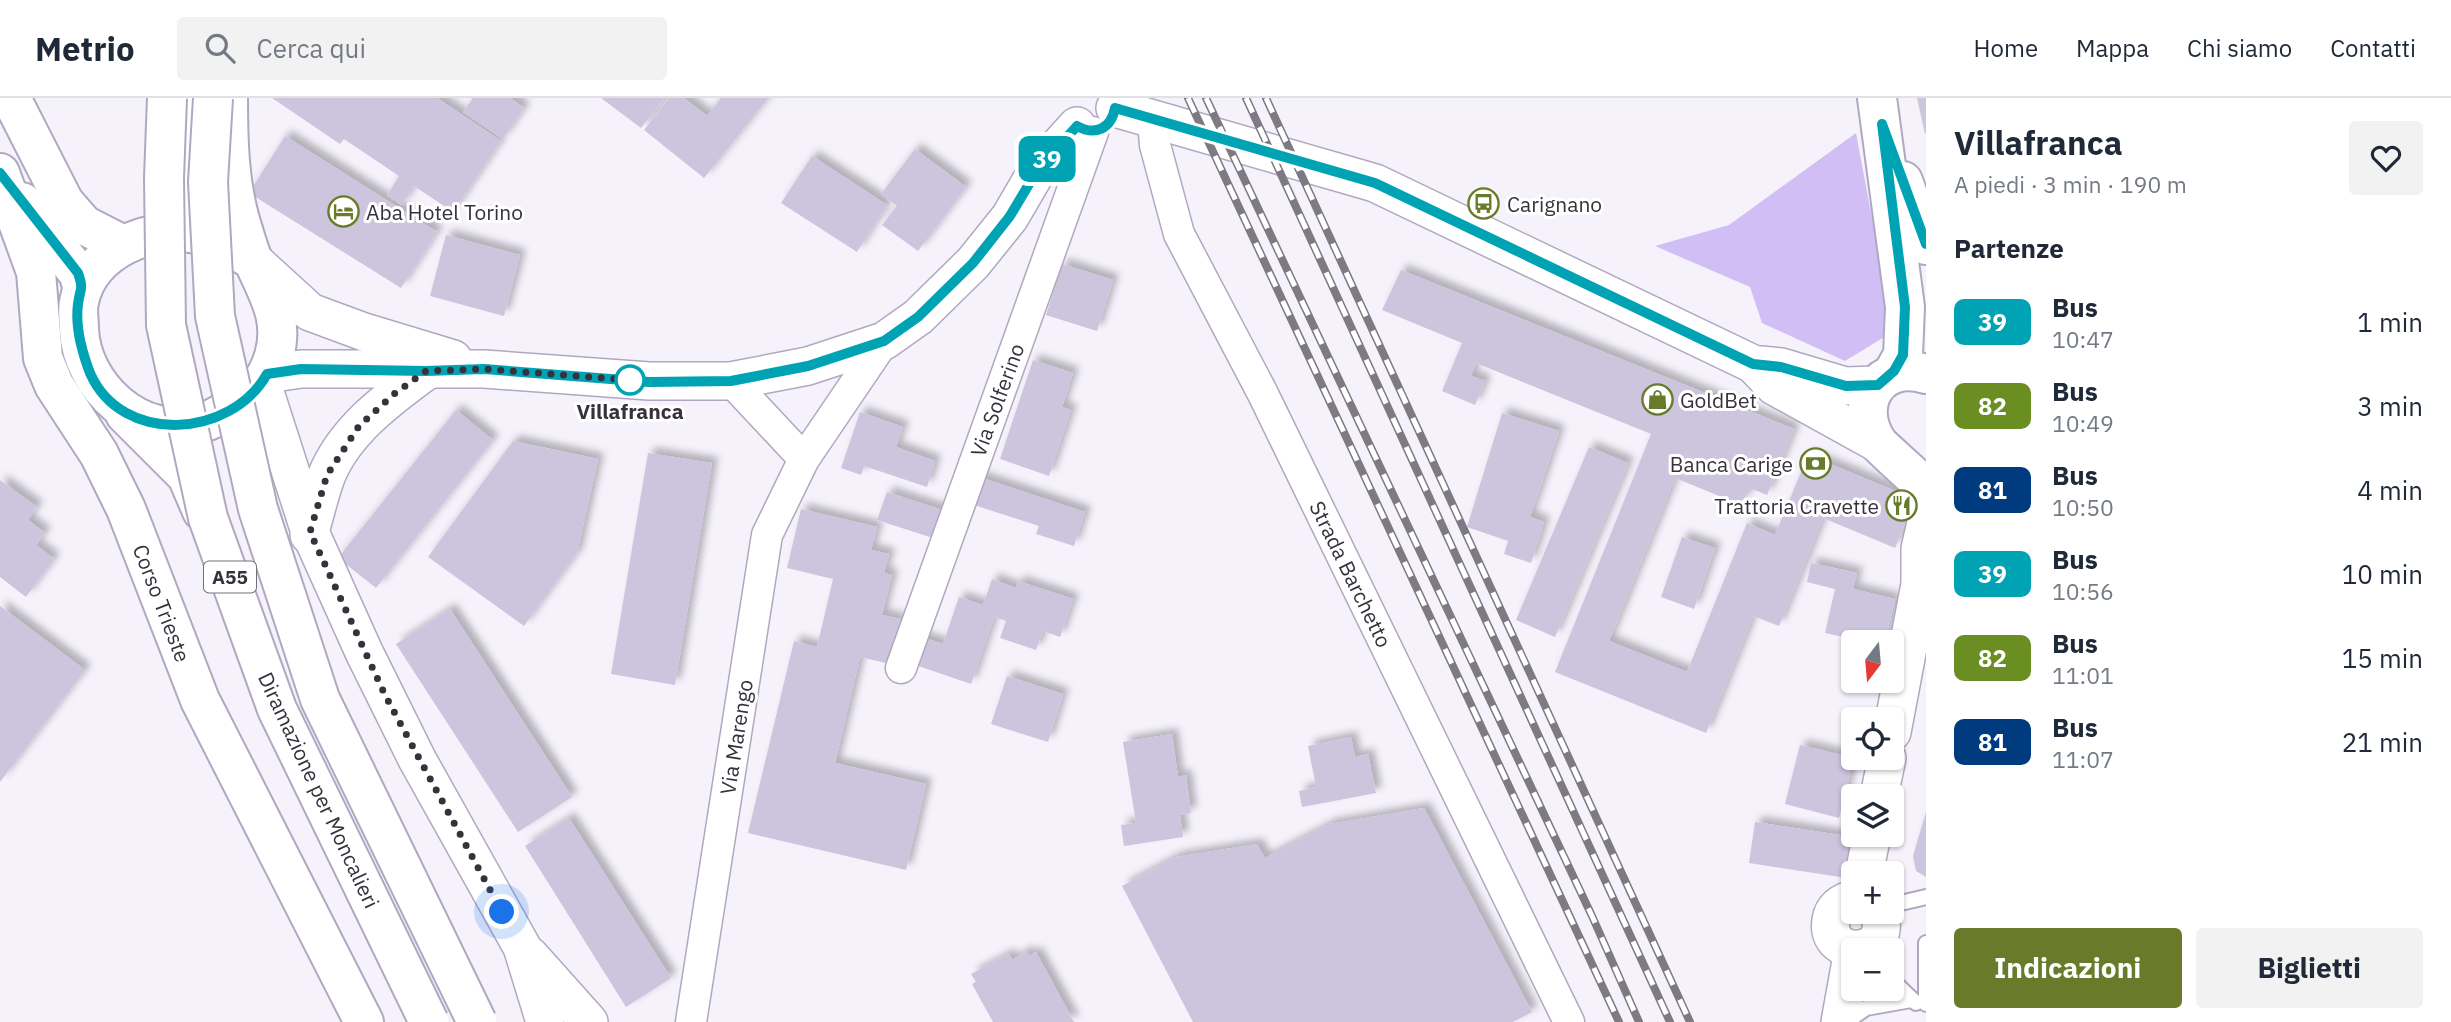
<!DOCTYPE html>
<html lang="it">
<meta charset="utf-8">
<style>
:root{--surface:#fff;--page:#f2f2f3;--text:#1f2937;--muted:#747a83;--line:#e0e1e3;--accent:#697b2a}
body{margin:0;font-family:"IBM Plex Sans",sans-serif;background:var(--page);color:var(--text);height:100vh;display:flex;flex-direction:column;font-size:26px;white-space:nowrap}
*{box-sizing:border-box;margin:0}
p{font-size:23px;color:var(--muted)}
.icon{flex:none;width:38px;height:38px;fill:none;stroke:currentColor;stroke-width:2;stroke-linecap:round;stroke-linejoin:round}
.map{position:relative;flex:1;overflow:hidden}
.side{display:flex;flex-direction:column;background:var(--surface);width:525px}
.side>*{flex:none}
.badge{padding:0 14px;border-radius:10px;font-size:24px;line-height:46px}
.needle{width:46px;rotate:196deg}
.controls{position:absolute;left:1841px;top:532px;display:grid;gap:14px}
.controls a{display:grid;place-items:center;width:63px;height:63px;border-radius:7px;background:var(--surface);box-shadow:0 2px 5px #0004;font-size:35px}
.you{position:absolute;width:35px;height:35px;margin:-18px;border:5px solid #fff;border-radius:50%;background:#1a73e8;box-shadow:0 0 0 10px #1a73e833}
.map>.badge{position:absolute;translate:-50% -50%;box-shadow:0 0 0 4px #fff}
h2{padding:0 28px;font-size:26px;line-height:63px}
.round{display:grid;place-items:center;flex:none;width:74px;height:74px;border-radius:7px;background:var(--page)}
.headline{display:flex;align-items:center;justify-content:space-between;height:119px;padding:0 28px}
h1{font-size:33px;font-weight:800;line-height:52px}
.action{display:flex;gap:14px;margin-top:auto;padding:14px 28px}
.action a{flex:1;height:80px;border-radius:7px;background:var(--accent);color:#fff;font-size:28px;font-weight:800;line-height:80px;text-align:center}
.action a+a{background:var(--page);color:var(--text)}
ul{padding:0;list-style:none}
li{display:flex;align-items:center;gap:21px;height:84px;padding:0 28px}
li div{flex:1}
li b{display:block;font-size:26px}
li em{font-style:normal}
li .badge{min-width:77px;font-weight:700;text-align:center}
header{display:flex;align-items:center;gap:42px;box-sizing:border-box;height:98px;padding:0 35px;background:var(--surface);border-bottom:2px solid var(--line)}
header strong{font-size:33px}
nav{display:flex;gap:38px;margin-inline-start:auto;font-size:24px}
.search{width:490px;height:63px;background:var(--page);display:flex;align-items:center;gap:18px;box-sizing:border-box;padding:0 24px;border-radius:7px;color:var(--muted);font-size:26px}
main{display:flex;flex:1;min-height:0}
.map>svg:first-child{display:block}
</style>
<header>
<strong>Metrio</strong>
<div class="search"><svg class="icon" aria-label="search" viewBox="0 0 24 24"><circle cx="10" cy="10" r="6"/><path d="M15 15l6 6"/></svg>Cerca qui</div>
<nav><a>Home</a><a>Mappa</a><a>Chi siamo</a><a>Contatti</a></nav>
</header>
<main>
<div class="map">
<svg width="1926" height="924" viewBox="0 0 1926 924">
<defs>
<filter id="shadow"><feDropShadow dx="6" dy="-6" stdDeviation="3.5" flood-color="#0004"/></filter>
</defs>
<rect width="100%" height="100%" fill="#f5f2fc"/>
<polygon fill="#d1bef5" points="1856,35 1888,206 1891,235 1845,263 1762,225 1750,189 1655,148 1729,127"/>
<g fill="#cdc4dd" filter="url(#shadow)">
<polygon points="272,0 437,0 501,43 453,114 414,88 402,107 387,97 399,78 344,41 340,46"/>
<polygon points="473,0 510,0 524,10 503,41 463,14"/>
<polygon points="601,0 664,0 641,30"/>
<polygon points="669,0 684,0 707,18 721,0 768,0 704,80 644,32"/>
<polygon points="1917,0 1926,0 1926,35 1925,36"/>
<polygon points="285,38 437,134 401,190 249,95"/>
<polygon points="915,51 966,89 918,153 882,127 897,108 881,96"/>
<polygon points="812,58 887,107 857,154 781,105"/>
<polygon points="446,137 520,157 504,218 430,198"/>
<polygon points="1062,166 1113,182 1097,233 1046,217"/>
<polygon points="1401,172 1794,331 1767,397 1752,391 1739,406 1675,380 1609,543 1687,574 1747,425 1775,437 1808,357 1915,401 1895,450 1823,420 1779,528 1753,518 1706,635 1555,574 1651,336 1476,265 1471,278 1485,283 1475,307 1442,293 1462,245 1382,212"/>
<polygon points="1033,262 1073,275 1062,309 1071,312 1049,378 1000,361"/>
<polygon points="456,312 493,342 376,490 338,460"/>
<polygon points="860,314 903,329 896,349 935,363 927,389 864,368 861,377 841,370"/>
<polygon points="1502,315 1559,333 1530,419 1544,424 1531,465 1504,456 1508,443 1467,429"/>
<polygon points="513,343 598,361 577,455 524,528 428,459"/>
<polygon points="1589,349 1628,365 1555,539 1516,522"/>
<polygon points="648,355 712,365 675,587 611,576"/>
<polygon points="973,377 1085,414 1074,448 1036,436 1039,428 965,404"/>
<polygon points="0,382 37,409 28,422 45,435 36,447 54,461 26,499 0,479"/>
<polygon points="887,394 945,413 936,441 877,422"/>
<polygon points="801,411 877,429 871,452 889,456 884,475 892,477 882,517 900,521 890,566 860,559 835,665 926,686 906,772 748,735 794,543 817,549 833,481 787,470"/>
<polygon points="1682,439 1715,450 1694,511 1661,499"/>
<polygon points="1811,465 1857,475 1853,491 1895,501 1885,544 1856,544 1857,542 1825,535 1835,491 1807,484"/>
<polygon points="992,481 1016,490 1018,483 1073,501 1060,539 1043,533 1036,552 1000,540 1006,523 994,519 971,586 904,563 913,536 943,546 959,499 983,507"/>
<polygon points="0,508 85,572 0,684"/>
<polygon points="450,511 572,699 518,734 396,546"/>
<polygon points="1007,578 1063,596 1048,644 991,626"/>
<polygon points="1172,636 1178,679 1186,677 1191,715 1180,717 1183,739 1124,748 1121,727 1136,725 1123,644"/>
<polygon points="1351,639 1355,659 1368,656 1376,695 1302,709 1299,693 1316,689 1308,648"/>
<polygon points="1800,647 1854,660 1839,720 1785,706"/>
<polygon points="1424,710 1532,914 1513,924 1193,924 1122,788 1176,759 1257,746 1265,760 1330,726"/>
<polygon points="1926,714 1926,779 1916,773 1913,758"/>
<polygon points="569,720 671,880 626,909 525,748"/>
<polygon points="1755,724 1853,739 1847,780 1749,765"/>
<polygon points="1027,853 1029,858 1036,854 1074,924 993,924 972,886 976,884 971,876 1009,856 1012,862"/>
</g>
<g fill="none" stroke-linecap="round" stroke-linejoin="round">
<defs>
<g id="service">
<polyline points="1892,807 1926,799"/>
<polyline points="1926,845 1926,906"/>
<polyline points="1892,882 1916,905"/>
<polyline points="1846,924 1866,910 1911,902"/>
</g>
<g id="minor">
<polyline points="1153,22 1155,47 1179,136 1263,296 1569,924"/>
<polyline points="731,283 804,361"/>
<polyline points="901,570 1093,34"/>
<polyline points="691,924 767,437 804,361 884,243"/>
</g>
<g id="tertiary">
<polyline points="1115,10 1375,85 1753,266 1774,288 1879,346"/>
<polyline points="253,162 310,214 364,234 453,261"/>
<polyline points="1761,267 1781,269 1845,288 1878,287"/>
<polyline points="267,276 301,271 484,271 649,283 731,283 808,268 884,243 918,219 973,165 1010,119 1038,71 1077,28"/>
<polyline points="262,285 310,434 364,554 417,661 522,849 545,924"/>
<path d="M309,437C315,418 319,398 326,379C344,333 388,301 426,273"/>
<polyline points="1892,634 1920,486 1920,451 1926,425 1921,386"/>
<polyline points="1879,698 1887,660"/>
<polyline points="1864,775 1872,737"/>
<path d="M1853,801C1842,804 1833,810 1831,822C1824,864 1897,860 1878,814"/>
<polyline points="530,858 589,924"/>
<polyline points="1840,924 1853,852"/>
</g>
<g id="secondary">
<polyline points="1877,0 1905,209 1903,257 1894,273"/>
<polyline points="1903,83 1926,147"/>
<path d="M1926,276C1878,262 1852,307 1878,345C1880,348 1923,387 1926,389"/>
</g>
<g id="primary">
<polyline points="11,0 64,104 84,127 123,147"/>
<path d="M228,1C228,41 229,83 240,122C244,135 248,150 253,162C267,195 285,220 274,258C266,286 248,303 223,315C216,319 208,324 199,326C140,343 81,288 79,231C79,222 77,212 79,204C88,152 154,125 201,137C220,142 236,153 253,162"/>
<polyline points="0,75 36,174 43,260 54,287 99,356 126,411 200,602 364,924"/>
<polyline points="22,104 78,175 83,190"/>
<path d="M172,135C193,80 188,56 188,0"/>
<polyline points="125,316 187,378 202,413"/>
</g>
</defs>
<use href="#service" stroke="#b0a8c1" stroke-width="18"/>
<use href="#minor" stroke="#b0a8c1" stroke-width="33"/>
<use href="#tertiary" stroke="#b0a8c1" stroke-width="40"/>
<use href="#secondary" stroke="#b0a8c1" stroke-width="42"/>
<use href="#primary" stroke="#b0a8c1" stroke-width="42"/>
<use href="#service" stroke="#fff" stroke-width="14"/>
<use href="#minor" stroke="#fff" stroke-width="30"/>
<use href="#tertiary" stroke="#fff" stroke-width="37"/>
<use href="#secondary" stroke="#fff" stroke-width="38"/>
<use href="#primary" stroke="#fff" stroke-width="38"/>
<defs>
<g id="rail">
<polyline points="1188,0 1619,924"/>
<polyline points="1206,0 1592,818 1639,924"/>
<polyline points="1246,0 1670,924"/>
<polyline points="1266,0 1690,924"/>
</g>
</defs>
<use href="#rail" stroke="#7d7a84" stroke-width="8"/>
<use href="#rail" stroke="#fff" stroke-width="5" stroke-dasharray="16" stroke-linecap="butt"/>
<defs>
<g id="motorway-bridge">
<polyline points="167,0 164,80 166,227 208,420 277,611 429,924"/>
<polyline points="213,0 208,84 215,218 258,411 320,601 477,924"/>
</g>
</defs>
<use href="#motorway-bridge" stroke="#b0a8c1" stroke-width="42" stroke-linecap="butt"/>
<use href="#motorway-bridge" stroke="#fff" stroke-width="38"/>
</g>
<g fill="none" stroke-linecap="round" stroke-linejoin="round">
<defs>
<path id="line" d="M0,75L78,175C84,192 80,190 78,206C75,228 82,254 90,275C122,348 231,340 267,276L301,271L426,273L484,271L649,284L731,283L808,268L884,243L918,219L973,165L1010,118L1038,71L1077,28C1095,38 1111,31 1115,10L1375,85L1753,266L1781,269L1846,288L1878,287L1894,273L1903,257L1905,209L1882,26L1926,146"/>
</defs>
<use href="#line" stroke="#fff" stroke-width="16"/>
<use href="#line" stroke="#00a3b4" stroke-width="10"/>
<polyline stroke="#36323c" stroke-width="7" stroke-dasharray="0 12.6" points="502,814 385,597 310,434 327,377 359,328 394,296 426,273 484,271 630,282"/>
</g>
<defs>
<symbol id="bus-ring" viewBox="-11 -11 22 22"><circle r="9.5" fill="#fff" stroke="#697b2a" stroke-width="1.5"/><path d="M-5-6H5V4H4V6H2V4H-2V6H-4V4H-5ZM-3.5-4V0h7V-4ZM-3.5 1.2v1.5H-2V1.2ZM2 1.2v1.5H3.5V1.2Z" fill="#697b2a"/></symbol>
<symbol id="hotel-ring" viewBox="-11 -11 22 22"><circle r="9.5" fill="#fff" stroke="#697b2a" stroke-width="1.5"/><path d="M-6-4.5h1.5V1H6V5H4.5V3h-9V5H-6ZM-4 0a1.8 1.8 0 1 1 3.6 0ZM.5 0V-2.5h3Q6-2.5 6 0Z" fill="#697b2a"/></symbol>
<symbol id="shop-ring" viewBox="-11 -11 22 22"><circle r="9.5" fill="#fff" stroke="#697b2a" stroke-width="1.5"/><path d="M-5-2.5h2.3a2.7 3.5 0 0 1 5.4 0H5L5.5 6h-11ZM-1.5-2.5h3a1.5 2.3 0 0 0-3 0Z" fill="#697b2a"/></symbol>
<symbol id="bank-ring" viewBox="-11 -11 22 22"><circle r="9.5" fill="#fff" stroke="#697b2a" stroke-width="1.5"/><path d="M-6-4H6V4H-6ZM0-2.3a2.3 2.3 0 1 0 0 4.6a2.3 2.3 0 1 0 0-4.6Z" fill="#697b2a"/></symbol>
<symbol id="restaurant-ring" viewBox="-11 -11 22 22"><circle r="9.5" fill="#fff" stroke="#697b2a" stroke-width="1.5"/><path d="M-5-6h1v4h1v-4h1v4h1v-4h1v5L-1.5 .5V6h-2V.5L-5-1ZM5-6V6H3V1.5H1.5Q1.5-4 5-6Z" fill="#697b2a"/></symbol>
</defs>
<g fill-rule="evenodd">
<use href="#bus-ring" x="1466" y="88" width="35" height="35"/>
<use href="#hotel-ring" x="326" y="96" width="35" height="35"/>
<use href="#shop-ring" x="1640" y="284" width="35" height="35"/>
<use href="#bank-ring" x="1798" y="348" width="35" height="35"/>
<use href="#restaurant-ring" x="1884" y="390" width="35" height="35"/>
</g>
<circle fill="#fff" stroke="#00a3b4" stroke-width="3.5" cx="630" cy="282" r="14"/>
<g text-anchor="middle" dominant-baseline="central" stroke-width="6" stroke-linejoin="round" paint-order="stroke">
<rect fill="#fff" stroke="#727076" stroke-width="2" x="204" y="463.5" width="52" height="31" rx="5"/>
<g font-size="19" font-weight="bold" fill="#36323c">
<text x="230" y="479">A55</text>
</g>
<g font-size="21" fill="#36323c" stroke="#fff" text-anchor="start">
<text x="1507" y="106">Carignano</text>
<text x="366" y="114">Aba Hotel Torino</text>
<text x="1680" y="302">GoldBet</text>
<text x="1793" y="366" text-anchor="end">Banca Carige</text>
<text x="1879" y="408" text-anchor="end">Trattoria Cravette</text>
</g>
<g font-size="21" fill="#36323c" stroke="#fff">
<text transform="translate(997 302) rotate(-70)">Via Solferino</text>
<text transform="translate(1351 476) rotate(64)">Strada Barchetto</text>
<text transform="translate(162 505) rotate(69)">Corso Trieste</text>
<text transform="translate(736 639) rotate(-81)">Via Marengo</text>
<text transform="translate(319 692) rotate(65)">Diramazione per Moncalieri</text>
</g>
<g font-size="21" font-weight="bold" fill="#36323c" stroke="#fff">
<text x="630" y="313">Villafranca</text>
</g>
</g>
</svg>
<div class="controls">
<a><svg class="needle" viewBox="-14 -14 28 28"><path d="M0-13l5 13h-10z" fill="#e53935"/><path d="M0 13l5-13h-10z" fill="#747a83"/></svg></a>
<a><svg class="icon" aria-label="locate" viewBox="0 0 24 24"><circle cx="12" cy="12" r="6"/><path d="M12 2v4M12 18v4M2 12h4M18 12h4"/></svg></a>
<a><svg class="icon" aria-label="layers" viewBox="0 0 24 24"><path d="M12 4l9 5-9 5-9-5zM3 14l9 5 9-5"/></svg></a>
<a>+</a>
<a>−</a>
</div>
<div class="you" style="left:502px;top:814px"></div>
<b class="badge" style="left:1047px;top:61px;background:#00a3b4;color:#fff">39</b>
</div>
<section class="side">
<div class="headline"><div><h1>Villafranca</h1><p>A piedi · 3 min · 190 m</p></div><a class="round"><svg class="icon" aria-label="heart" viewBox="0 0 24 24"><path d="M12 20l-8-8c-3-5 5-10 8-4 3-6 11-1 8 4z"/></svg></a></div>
<h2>Partenze</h2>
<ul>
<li><span class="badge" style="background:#00a3b4;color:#fff">39</span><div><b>Bus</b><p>10:47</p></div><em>1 min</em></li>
<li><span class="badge" style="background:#6b8e23;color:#fff">82</span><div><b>Bus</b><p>10:49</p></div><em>3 min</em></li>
<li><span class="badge" style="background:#003b80;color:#fff">81</span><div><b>Bus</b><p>10:50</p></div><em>4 min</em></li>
<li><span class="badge" style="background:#00a3b4;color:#fff">39</span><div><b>Bus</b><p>10:56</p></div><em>10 min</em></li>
<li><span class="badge" style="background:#6b8e23;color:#fff">82</span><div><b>Bus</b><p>11:01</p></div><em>15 min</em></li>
<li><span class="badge" style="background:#003b80;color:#fff">81</span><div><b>Bus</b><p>11:07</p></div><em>21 min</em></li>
</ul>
<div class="action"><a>Indicazioni</a><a>Biglietti</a></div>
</section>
</main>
